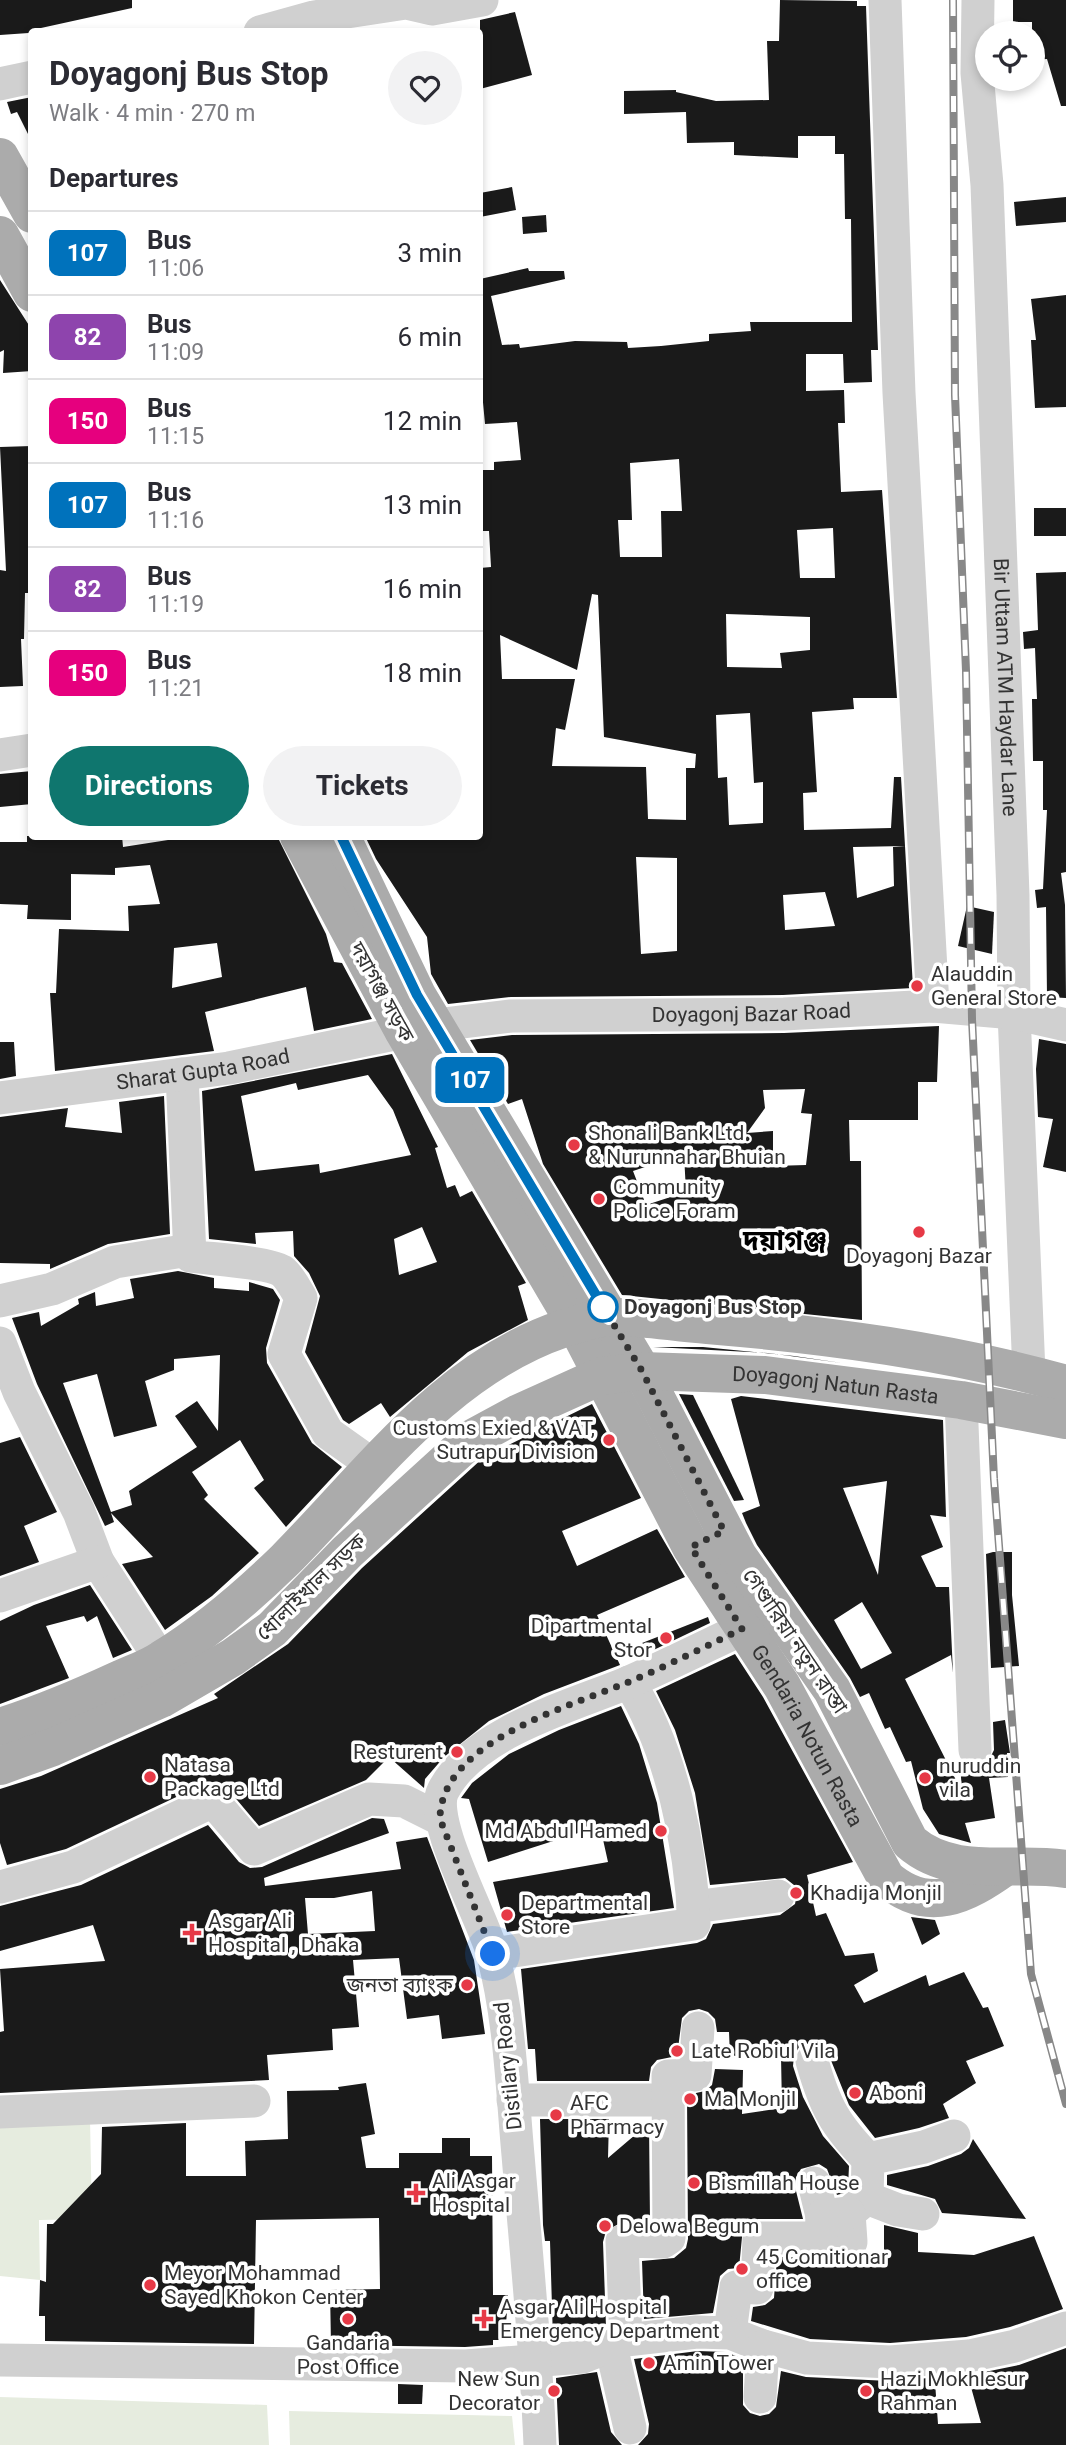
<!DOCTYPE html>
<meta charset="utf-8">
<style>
:root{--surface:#fff;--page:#f2f2f3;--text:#2b2b33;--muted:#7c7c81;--line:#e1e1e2;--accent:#0f766e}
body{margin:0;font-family:Roboto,"Noto Sans Bengali",sans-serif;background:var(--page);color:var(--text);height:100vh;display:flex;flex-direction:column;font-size:26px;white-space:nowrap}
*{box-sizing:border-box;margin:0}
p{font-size:23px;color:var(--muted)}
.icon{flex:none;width:38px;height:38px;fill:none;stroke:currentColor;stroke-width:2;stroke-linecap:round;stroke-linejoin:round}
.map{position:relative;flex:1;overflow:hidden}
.side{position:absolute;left:28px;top:28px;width:455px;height:812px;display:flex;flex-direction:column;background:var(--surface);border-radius:7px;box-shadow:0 4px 10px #0003}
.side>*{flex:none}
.badge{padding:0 14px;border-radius:10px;font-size:24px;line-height:46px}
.fabs{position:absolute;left:975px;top:21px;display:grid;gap:14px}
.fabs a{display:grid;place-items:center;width:70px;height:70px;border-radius:50%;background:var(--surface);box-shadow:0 4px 10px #0003;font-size:35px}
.you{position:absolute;width:35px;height:35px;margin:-18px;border:5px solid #fff;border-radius:50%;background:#1a73e8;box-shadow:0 0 0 10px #1a73e833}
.map>.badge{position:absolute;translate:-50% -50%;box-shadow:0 0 0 4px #fff}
h2{padding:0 21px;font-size:26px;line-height:63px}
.round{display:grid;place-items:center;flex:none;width:74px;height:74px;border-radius:37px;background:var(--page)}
.summary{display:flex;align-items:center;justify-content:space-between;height:119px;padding:0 21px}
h1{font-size:33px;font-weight:700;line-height:52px}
.action{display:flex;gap:14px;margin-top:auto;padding:14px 21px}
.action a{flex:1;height:80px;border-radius:42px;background:var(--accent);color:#fff;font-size:28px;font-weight:700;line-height:80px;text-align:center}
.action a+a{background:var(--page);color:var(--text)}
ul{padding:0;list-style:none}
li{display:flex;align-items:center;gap:21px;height:84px;padding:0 21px;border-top:2px solid var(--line)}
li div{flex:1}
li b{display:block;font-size:26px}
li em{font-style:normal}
li .badge{min-width:77px;font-weight:700;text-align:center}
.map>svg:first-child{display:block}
</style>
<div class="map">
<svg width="1066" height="2445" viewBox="0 0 1066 2445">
<rect width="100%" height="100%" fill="#fff"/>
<g fill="#e6ecdf">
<polygon points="90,2119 92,2219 39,2220 40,2280 0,2276 0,2123"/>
<polygon points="0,2397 267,2405 269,2445 0,2445"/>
<polygon points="289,2411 512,2416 515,2445 290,2445"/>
</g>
<g fill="#1a1a1a" fill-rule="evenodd">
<polygon points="0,0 132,0 132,8 41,28 43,32 0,35"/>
<path d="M780,0L857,1V6H866L878,350H871L872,382L844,383L843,354H806V391L844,390L845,423H838L841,492L882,490L897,698H853L854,709L812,712L817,792L803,793L804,830L891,828L894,777H901L905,846L853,847L857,898L894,886L893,847L905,846L913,988L783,995L511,997L448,1004L431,974L427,937L376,859L365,836H480V568L491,567L489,531H480V470H494V462L521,460L517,422L485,424L480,370V279L528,268L529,271H564L565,279L491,296L502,345L519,344L520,348L575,341L627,342L628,348L661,346L709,341V334L751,331L750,322H852L851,219H845L844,154H835V136H798V158L734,155V142L687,143L686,112L624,114V91L676,90V92L716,101L769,100L767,41H779ZM679,459L682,511H661L662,557H620L618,520H632L630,463ZM833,528L835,578H800L797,530ZM592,594L598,595L604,737L696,754L695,768H686V820L648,819L646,767L552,766L556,728L565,730L575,679H502L500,635L577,670ZM726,614L810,617V650L780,653L782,668L727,667ZM750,713L754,783L763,782V823L729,825L727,777L718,778L716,715ZM636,857L677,858V951L641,954ZM825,892L835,926L785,930L783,895Z"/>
<polygon points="1013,0 1066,0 1066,106 1061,106 1047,59 1032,60 1032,22 1013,22"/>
<polygon points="515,12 532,75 480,89 480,20"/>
<polygon points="32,97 32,142 17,112 11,114 7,102"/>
<polygon points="512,187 516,210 480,217 480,193"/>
<polygon points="1066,197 1066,222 1016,226 1014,202"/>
<polygon points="546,215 547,232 523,234 522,217"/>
<polygon points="0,280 32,330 32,371 3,373 4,350 0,352"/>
<polygon points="1066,295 1066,407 1035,408 1031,340 1036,340 1031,299"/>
<polygon points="32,446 32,593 25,593 24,639 21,639 23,686 0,687 0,570 6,571 0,447"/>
<rect x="1034" y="508" width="32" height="28"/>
<polygon points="1066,572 1066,872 1061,873 1065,905 1066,998 1047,997 1046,907 1037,908 1035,890 1043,889 1047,810 1043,810 1043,761 1033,761 1032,699 1037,699 1035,648 1024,649 1023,632 1038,630 1036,573"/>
<polygon points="32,771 32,804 0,807 0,774"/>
<path d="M27,836H122L123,847L168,840V836H277L326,934L334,962L342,963L372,1019L314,1031L306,987L205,1012L214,1051L55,1071L50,993H56L59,929L129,931L128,906L160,904L150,865L115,868V875L71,874V920L27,919L28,905L0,904V842H27ZM217,943L222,977L172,988L174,948Z"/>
<polygon points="967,906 994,912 992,954 958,946"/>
<path d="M939,1026L937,1082H918V1120H849L850,1161H861L862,1320L622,1295L543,1164L522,1099L508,1104L470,1040L512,1035L784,1033ZM805,1089L801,1113L812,1114L806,1165L773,1166V1131L747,1133L765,1108L763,1090ZM684,1154L686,1192L646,1205L633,1171Z"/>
<polygon points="1039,1039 1066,1044 1066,1172 1043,1167 1053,1119 1038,1117 1036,1069"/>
<polygon points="0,1042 14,1042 16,1076 0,1079"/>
<path d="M392,1054L438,1147L435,1148L447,1188L455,1185L460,1197L472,1191L526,1283L518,1286L528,1320L468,1352L390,1417L381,1403L349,1424L343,1420L305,1352L320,1296L309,1273L294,1256L293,1231L255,1233L256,1244L209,1239L202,1091ZM368,1075L393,1110L411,1155L320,1173L319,1164L255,1171L241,1096L296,1083L298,1090ZM422,1227L437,1262L399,1275L394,1239Z"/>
<polygon points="164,1096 170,1234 108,1244 50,1269 50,1264 0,1263 0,1117 68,1108 65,1127 122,1133 119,1102"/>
<path d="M178,1271L214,1278V1288L249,1291V1282L273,1289L280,1300L266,1348L267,1363L312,1443L342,1467L286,1527L254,1488L264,1480L240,1440L192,1472L208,1495L204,1499L259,1553L212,1596L165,1630L122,1564L153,1557L111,1513L114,1522L105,1526L37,1384L12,1318L39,1312L41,1326L79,1304L78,1299L95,1292L96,1306L134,1298L130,1279ZM220,1355L218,1431L197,1401L175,1416L197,1447L129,1491L132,1505L111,1512L63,1383L97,1374L114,1437L157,1426L145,1381L174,1370V1359Z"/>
<polygon points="653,1347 703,1347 794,1356 842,1363 768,1353"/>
<polygon points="679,1394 693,1395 744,1500 734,1501"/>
<path d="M741,1396L943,1420L946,1517L930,1515L943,1547L921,1556L936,1587H949L953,1673L951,1655L905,1679L962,1792L960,1762L975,1769L986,1766L994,1750L993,1722L1005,1720L1010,1753H1007L1008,1777L989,1778L995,1818L965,1823L971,1843L939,1834L923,1809L911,1761L906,1762L890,1727L885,1729L869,1693L860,1697L850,1678L757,1545L746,1523L742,1513L760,1506L731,1399ZM887,1481L878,1575L843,1488ZM862,1602L892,1653L861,1669L834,1620Z"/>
<polygon points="592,1404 641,1498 562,1531 577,1566 657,1529 685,1577 597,1615 620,1665 544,1694 489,1721 444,1757 425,1779 424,1788 381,1750 385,1761 366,1780 259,1826 227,1788 216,1782 206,1783 66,1849 7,1865 0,1843 0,1789 41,1776 218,1698 214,1694 288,1644 362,1568 484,1457"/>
<polygon points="20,1437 57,1512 24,1526 39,1562 0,1576 0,1443"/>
<polygon points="993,1552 1012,1552 1012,1595 1019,1666 991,1668 986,1554"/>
<polygon points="90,1585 132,1650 113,1658 97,1616 87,1622 84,1616 46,1626 69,1678 0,1704 0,1621 34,1605"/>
<polygon points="708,1617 710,1623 641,1656 637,1645"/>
<polygon points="735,1654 763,1697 853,1862 807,1875 816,1916 826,1913 845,1956 874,1953 878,1971 854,1985 864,2003 926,1975 929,1986 964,1972 983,2008 988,2007 1004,2046 966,2061 976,2083 943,2104 949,2118 919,2128 875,2138 849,2105 826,2048 816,2042 799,2047 794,2056 793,2066 803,2097 823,2136 849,2166 848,2187 843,2185 844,2193 837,2195 827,2169 819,2164 801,2169 796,2177 795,2187 803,2219 758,2219 743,2227 739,2268 728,2269 720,2276 713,2313 644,2319 642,2261 674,2258 686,2248 688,2239 687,2095 705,2091 712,2085 715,2069 743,2070 742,2114 782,2108 781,2056 730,2056 729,2032 717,2032 715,2019 708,2012 699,2009 689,2011 682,2018 677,2056 657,2060 651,2067 649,2081 537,2081 535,2049 528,2049 521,1969 697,1943 706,1939 713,1924 780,1915 795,1904 797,1894 794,1885 785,1878 710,1885 695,1793 675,1730 656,1691"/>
<polygon points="621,1706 639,1744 657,1803 674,1908 507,1932 493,1882 608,1862 600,1826 488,1862 469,1799 461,1798 472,1783 509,1754 559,1730"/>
<path d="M372,1818L384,1819L389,1833L264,1878L265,1886L401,1869L396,1842L427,1837L474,1960L485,2034L442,2039L439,2015L407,2019L399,1958L353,1960L359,2027L332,2029L333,2050L267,2055L269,2080L0,2093V2032L4,2031L0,1969L105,1961L93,1925L0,1951V1906L81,1885L208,1825L239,1862L250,1868L262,1867ZM372,1891L375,1931L308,1934L305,1898H334Z"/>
<polygon points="911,1917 935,1920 940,1934 922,1945"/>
<polygon points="366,2083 375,2134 361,2137 366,2168 399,2168 399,2153 442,2153 442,2138 470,2138 470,2156 492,2156 493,2295 508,2295 505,2340 493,2340 493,2345 465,2347 331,2345 330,2290 380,2289 379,2218 256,2220 254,2344 45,2341 45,2316 39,2316 40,2280 46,2282 47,2224 53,2224 101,2174 102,2127 186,2123 186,2176 246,2176 245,2141 288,2139 287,2091 339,2090 338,2087"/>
<polygon points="540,2119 609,2119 608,2158 649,2123 650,2222 622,2222 606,2231 603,2242 606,2327 579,2338 553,2340 550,2241 545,2241 543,2225"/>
<polygon points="973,2139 1026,2219 942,2213 935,2199 887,2185 887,2175 928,2166 961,2154 969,2148"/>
<polygon points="884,2225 918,2233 918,2252 974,2255 1034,2236 1063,2309 1010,2327 966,2337 890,2343 810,2339 751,2321 753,2307 765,2305 774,2298 777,2257 821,2257 834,2251 842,2259 852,2261 864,2255 884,2253"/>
<path d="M1066,2348V2445H638L648,2434L649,2424L634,2359L698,2351L726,2352L743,2359V2405L750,2413L760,2416L769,2414L776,2407L781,2371L806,2377L889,2381L970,2375L1019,2365ZM969,2380L981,2423L938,2424L935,2382Z"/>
<polygon points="597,2372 611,2432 622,2445 559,2445 556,2378"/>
<polygon points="398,2384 423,2385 422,2404 398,2404"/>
</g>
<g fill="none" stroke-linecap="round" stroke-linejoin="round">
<g stroke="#d0d0d0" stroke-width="33">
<polyline points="885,0 899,393 933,1006"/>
<path id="s1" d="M978,0L977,73L987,185L1013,895L1014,1013L1029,1373"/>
<polyline points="260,32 314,17 406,3 432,9 482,0"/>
<polyline points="0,84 32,77"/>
<polyline points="0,755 32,750"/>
<path id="s2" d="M437,1025L511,1016L784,1014L933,1006L1014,1013L1066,1025"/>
<path d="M182,1074L190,1256C210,1259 267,1262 282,1271C290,1277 296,1290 301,1298L284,1354L328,1433L373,1465"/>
<path id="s3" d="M0,1098L229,1068L404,1032"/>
<polyline points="0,1301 52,1289 115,1262 189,1250"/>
<polyline points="0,1343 19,1392 79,1512 98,1562 161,1660"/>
<polyline points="961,1400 975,1750"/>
<polyline points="0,1596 98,1562"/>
<polyline points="0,1887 73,1867 213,1801 254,1849 369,1799 404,1801 440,1819"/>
<polyline points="693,1907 778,1896"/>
<path d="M493,1954L694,1924C691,1846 671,1748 629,1682"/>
<path d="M812,2061C825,2107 835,2125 868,2159"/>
<polyline points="513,2100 652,2100"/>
<polyline points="0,2112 254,2101"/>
<polyline points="814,2183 822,2216"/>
<polyline points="867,2198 898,2210 923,2214"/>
<polyline points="851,2242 849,2213 867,2198 868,2159 924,2147 954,2136"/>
<polyline points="730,2333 736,2287 757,2288 759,2238 821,2238 822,2216 849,2213"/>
<polyline points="626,2340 622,2241 663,2242 669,2238 668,2076 695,2075 698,2028"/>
<polyline points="611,2346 630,2428"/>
<polyline points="0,2360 466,2366 583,2357 626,2340 697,2332 730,2333 763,2346 807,2358 890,2362 969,2356 1015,2346 1066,2328"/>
<polyline points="760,2397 763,2346"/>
<path d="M540,2445C536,2348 526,2251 518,2155C512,2089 510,2019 493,1955C483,1918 428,1820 443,1791C472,1733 571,1706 627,1683C666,1666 704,1647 742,1629"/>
</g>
<g stroke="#ababab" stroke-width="38">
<polyline points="0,157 32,214"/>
<polyline points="0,235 32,293"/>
<path id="s4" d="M299,836L404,1032L576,1325L691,1547L782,1686L886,1878C928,1915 966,1895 1005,1867"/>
<path d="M341,836L417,995L642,1371L738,1556L832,1690L910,1842C954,1880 1014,1860 1066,1869"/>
<path d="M0,1727C41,1714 79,1698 118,1680C133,1673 149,1668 162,1659C206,1632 248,1596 285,1560C369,1475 445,1369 562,1329C577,1324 595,1318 610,1317C641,1316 675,1323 707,1325C826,1335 950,1351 1066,1384"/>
<path id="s5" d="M0,1766L53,1747L161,1699L233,1657L272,1629L347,1552L471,1439L519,1413L601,1376L642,1371L765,1375L961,1400L1066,1420"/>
</g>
<defs>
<polyline id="rail" points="953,0 955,395 966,671 972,1019 994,1479 1031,1974 1066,2104"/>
</defs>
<use href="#rail" stroke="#888" stroke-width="8"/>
<use href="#rail" stroke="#fff" stroke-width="5" stroke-dasharray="16" stroke-linecap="butt"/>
</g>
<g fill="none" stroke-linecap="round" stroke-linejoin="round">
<defs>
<polyline id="line" points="341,836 417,995 609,1317"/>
</defs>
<use href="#line" stroke="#fff" stroke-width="16"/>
<use href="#line" stroke="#0072bc" stroke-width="10"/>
<path stroke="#333" stroke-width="7" stroke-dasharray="0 12.6" d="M493,1954L440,1819C440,1742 568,1707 626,1683C665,1667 704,1647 742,1629L691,1547L724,1531L642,1371L603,1307"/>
</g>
<g fill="#e63946" stroke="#fff" stroke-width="2.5">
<circle cx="917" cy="986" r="7"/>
<circle cx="574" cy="1145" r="7"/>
<circle cx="599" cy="1199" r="7"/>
<circle cx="919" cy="1232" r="7"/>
<circle cx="609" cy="1440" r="7"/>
<circle cx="666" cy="1638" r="7"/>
<circle cx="457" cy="1752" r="7"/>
<circle cx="150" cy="1777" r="7"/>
<circle cx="925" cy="1778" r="7"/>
<circle cx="661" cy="1831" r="7"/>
<circle cx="796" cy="1893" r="7"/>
<circle cx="507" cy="1915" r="7"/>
<path d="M188.5 1922.5h7v7h7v7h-7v7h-7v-7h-7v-7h7z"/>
<circle cx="467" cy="1985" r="7"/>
<circle cx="677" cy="2051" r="7"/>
<circle cx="855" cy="2093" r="7"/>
<circle cx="690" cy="2099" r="7"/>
<circle cx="556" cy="2115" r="7"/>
<circle cx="694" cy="2183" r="7"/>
<path d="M412.5 2182.5h7v7h7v7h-7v7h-7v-7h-7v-7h7z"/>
<circle cx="605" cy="2226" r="7"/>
<circle cx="742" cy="2269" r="7"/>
<circle cx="150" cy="2285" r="7"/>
<circle cx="348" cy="2319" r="7"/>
<path d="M480.5 2308.5h7v7h7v7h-7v7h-7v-7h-7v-7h7z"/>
<circle cx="649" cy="2363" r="7"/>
<circle cx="554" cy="2391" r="7"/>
<circle cx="866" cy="2391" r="7"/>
</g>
<circle fill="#fff" stroke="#0072bc" stroke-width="3.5" cx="603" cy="1307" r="14"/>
<g text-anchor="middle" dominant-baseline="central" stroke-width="7" stroke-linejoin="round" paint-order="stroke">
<g font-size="21" fill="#333" stroke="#fff">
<text stroke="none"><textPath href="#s1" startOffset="688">Bir Uttam ATM Haydar Lane</textPath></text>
<text transform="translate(382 992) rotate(61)">দয়াগঞ্জ সড়ক</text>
<text stroke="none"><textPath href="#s2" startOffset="315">Doyagonj Bazar Road</textPath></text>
<text stroke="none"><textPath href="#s3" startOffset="205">Sharat Gupta Road</textPath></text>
<text stroke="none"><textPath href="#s5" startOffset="961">Doyagonj Natun Rasta</textPath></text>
<text transform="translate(311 1587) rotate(-44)">ধোলাইখাল সড়ক</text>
<text transform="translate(795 1641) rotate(56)">গেণ্ডারিয়া নতুন রাস্তা</text>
<text stroke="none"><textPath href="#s4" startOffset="1034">Gendaria Notun Rasta</textPath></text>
<text transform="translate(508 2066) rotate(-96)">Distilary Road</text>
</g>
<g font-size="21" fill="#333" stroke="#fff" text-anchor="start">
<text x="931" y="974">Alauddin<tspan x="931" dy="24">General Store</tspan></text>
<text x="588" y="1133">Shonali Bank Ltd.<tspan x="588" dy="24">&amp; Nurunnahar Bhuian</tspan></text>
<text x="613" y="1187">Community<tspan x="613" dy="24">Police Foram</tspan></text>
<text x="919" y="1256" text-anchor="middle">Doyagonj Bazar</text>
<text x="595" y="1428" text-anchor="end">Customs Exied &amp; VAT,<tspan x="595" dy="24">Sutrapur Division</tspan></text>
<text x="652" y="1626" text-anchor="end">Dipartmental<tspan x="652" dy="24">Stor</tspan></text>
<text x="443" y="1752" text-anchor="end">Resturent</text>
<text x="164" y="1765">Natasa<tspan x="164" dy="24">Package Ltd</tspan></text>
<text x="939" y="1766">nuruddin<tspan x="939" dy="24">vila</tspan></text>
<text x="647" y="1831" text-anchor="end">Md Abdul Hamed</text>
<text x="810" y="1893">Khadija Monjil</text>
<text x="521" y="1903">Departmental<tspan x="521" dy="24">Store</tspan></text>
<text x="208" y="1921">Asgar Ali<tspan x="208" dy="24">Hospital , Dhaka</tspan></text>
<text x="453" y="1985" text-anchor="end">জনতা ব্যাংক</text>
<text x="691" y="2051">Late Robiul Vila</text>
<text x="869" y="2093">Aboni</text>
<text x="704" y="2099">Ma Monjil</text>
<text x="570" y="2103">AFC<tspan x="570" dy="24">Pharmacy</tspan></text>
<text x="432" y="2181">Ali Asgar<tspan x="432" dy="24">Hospital</tspan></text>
<text x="708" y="2183">Bismillah House</text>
<text x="619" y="2226">Delowa Begum</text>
<text x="756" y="2257">45 Comitionar<tspan x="756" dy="24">office</tspan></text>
<text x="164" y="2273">Meyor Mohammad<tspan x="164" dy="24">Sayed Khokon Center</tspan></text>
<text x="500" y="2307">Asgar Ali Hospital<tspan x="500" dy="24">Emergency Department</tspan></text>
<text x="348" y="2343" text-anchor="middle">Gandaria<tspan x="348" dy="24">Post Office</tspan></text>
<text x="663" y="2363">Amin Tower</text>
<text x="540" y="2379" text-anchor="end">New Sun<tspan x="540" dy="24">Decorator</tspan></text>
<text x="880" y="2379">Hazi Mokhlesur<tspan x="880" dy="24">Rahman</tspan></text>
</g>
<g font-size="21" font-weight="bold" fill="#333" stroke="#fff" text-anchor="start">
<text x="624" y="1307">Doyagonj Bus Stop</text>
</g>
<g font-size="28" font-weight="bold" fill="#000" stroke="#fff">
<text x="785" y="1240">দয়াগঞ্জ</text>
</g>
</g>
</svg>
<div class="fabs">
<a><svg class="icon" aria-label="locate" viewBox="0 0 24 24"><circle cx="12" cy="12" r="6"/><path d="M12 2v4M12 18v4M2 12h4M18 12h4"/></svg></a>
</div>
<div class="you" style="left:493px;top:1954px"></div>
<b class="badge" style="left:470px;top:1080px;background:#0072bc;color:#fff">107</b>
<section class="side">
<div class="summary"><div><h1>Doyagonj Bus Stop</h1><p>Walk · 4 min · 270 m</p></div><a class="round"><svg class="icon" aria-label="heart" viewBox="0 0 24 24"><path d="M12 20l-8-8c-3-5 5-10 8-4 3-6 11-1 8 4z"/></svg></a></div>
<h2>Departures</h2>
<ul>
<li><span class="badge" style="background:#0072bc;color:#fff">107</span><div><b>Bus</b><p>11:06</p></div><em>3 min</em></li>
<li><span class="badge" style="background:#8e44ad;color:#fff">82</span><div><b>Bus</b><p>11:09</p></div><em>6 min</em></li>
<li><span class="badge" style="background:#e6007e;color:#fff">150</span><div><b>Bus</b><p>11:15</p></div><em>12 min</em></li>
<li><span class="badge" style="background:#0072bc;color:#fff">107</span><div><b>Bus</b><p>11:16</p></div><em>13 min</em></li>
<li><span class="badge" style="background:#8e44ad;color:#fff">82</span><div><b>Bus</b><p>11:19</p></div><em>16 min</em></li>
<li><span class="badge" style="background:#e6007e;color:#fff">150</span><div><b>Bus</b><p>11:21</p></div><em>18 min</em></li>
</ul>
<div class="action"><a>Directions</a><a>Tickets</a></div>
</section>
</div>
